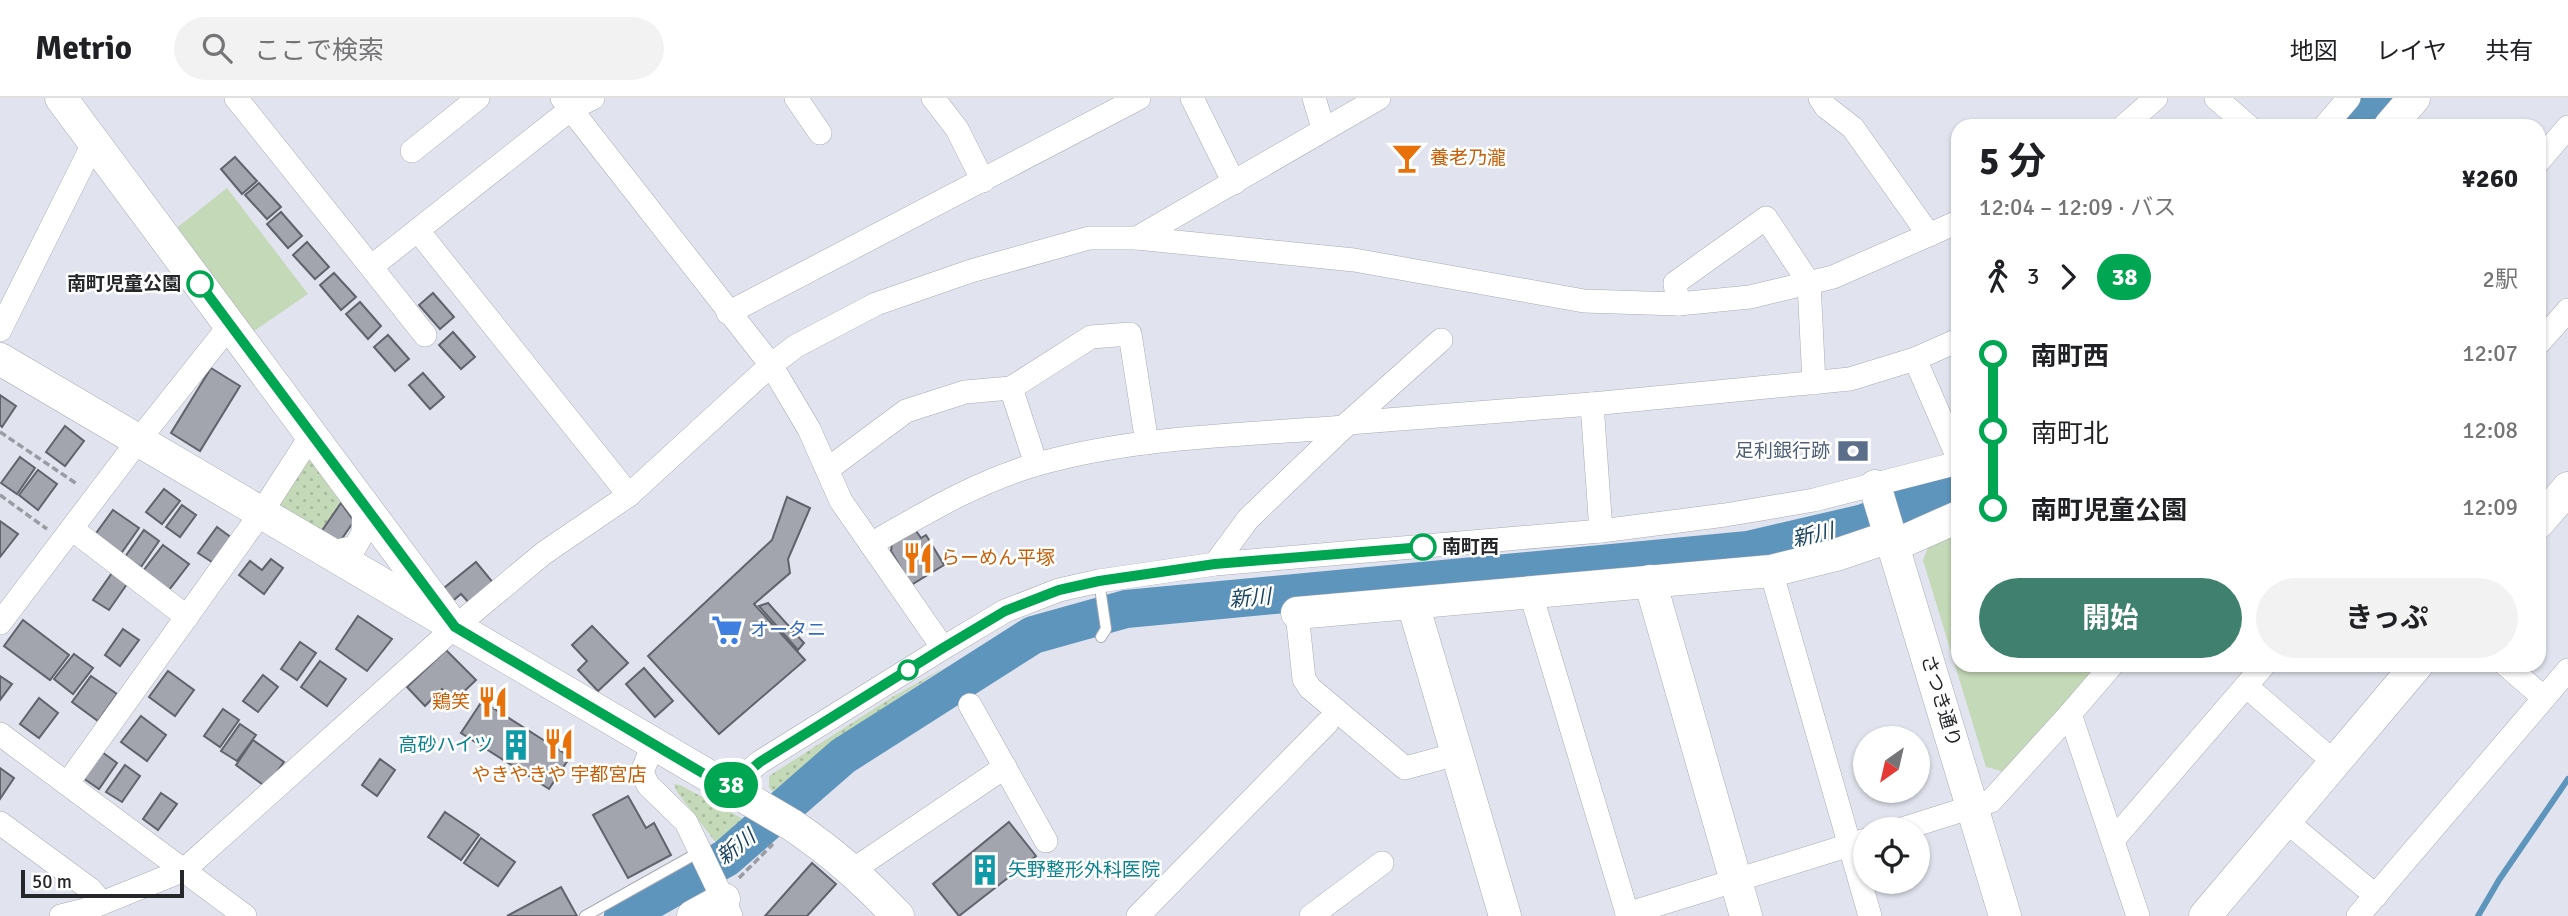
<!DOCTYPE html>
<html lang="ja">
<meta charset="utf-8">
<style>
:root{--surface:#fff;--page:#f2f2f2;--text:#202124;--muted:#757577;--line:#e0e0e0;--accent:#3f806e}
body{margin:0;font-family:Signika,"Noto Sans JP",sans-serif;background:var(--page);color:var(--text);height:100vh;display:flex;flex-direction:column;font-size:26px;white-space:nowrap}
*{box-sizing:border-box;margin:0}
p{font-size:23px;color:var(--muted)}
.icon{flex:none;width:38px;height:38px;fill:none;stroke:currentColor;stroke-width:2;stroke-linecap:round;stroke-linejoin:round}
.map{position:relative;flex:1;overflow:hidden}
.side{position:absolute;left:1951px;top:21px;width:595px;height:553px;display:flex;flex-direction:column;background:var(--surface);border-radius:21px;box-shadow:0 2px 5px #0004}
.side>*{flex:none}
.badge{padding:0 14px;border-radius:23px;font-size:24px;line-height:46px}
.needle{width:46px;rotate:214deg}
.buttons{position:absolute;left:1853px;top:628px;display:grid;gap:14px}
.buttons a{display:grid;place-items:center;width:77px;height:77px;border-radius:50%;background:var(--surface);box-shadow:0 2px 5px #0004;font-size:35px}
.scale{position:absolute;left:21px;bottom:18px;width:163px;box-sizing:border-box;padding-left:7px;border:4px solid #26272b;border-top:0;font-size:19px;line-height:24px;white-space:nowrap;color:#26272b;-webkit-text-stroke:5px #fff;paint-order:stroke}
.map>.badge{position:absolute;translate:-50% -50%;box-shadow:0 0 0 4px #fff}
.legs{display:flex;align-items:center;gap:10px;height:77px;padding:0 28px;font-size:23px}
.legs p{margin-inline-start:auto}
.headline{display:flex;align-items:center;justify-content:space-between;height:119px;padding:0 28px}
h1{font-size:38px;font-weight:700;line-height:52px}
.primary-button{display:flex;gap:14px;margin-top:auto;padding:14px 28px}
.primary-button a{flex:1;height:80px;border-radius:42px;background:var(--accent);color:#fff;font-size:28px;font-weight:700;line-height:80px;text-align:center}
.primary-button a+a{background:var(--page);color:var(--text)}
ul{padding:0 28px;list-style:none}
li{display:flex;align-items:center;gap:24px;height:77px;font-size:26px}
li i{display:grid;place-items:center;width:10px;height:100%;margin:0 9px;background:currentColor}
li i::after{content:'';width:18px;height:18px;margin:-9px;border:5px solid;border-radius:50%;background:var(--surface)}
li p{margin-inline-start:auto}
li:first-child i{background:linear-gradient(#0000 50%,currentColor 0)}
li:last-child i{background:linear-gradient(currentColor 50%,#0000 0)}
header{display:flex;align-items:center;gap:42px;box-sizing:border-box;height:98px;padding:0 35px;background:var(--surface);border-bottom:2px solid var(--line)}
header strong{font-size:33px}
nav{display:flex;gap:38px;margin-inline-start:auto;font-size:24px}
.search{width:490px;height:63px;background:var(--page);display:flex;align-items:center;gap:18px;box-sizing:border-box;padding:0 24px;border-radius:38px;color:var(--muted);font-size:26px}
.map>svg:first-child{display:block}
</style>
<header>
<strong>Metrio</strong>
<div class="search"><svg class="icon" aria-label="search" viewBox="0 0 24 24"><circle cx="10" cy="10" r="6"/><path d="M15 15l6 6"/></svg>ここで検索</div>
<nav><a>地図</a><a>レイヤ</a><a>共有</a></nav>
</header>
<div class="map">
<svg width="2568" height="818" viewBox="0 0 2568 818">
<defs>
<pattern id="grass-dots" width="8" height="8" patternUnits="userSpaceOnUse" patternTransform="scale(1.75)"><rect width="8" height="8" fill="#c4d9b7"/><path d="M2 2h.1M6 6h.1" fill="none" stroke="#a8ba9e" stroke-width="1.8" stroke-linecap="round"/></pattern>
</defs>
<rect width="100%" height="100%" fill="#e1e4ee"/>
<g fill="url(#grass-dots)">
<polygon points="305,355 354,423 339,445 273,405"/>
<path d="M947,568C887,607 827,646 773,694L769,689V678L894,598Z"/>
<polygon points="674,686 680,687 745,722 717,746 677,694"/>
</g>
<g fill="#c4d9b7">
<polygon points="227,90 308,196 251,235 174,132"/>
<polygon points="1958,435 1958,567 2097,567 2006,674 1986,669 1923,462 1929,447"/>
</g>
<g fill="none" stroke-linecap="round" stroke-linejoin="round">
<polyline stroke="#5e95bc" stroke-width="6" points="2478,818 2499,782 2568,681"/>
<g stroke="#5e95bc" stroke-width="38">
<polyline points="2352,28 2376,0"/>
<polyline points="623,818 726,760 843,658 1033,537 1126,511 1748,452 1864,425 1958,388"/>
</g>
</g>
<g fill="#a2a5ae" stroke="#61636c" stroke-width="2">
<polygon points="235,59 257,83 242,96 221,71"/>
<polygon points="259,85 281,109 267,121 245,97"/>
<polygon points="281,114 302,138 288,150 267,126"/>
<polygon points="307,144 329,169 315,181 293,157"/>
<polygon points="334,175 356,199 341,212 320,187"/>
<polygon points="433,195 454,219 440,231 419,207"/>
<polygon points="360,204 381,228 368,241 346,216"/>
<polygon points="453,234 475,259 461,271 439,247"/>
<polygon points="388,237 409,261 395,273 374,249"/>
<polygon points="211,270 240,288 200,353 171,335"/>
<polygon points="423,275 444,299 430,311 409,287"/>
<polygon points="0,297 16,308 2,329 0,327"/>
<polygon points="65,328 84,343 65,368 46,354"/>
<polygon points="20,359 35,370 17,396 1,385"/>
<polygon points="38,372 57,386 38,412 19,397"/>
<polygon points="164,391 180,403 162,426 146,414"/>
<polygon points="787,399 810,410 788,461 790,475 754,506 805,562 719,636 648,558 772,442"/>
<polygon points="341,405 354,423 339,445 321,434"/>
<polygon points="182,407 196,417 180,439 166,429"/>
<polygon points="113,412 139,430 120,457 94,438"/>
<polygon points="0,423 18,436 0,459"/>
<polygon points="912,427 921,440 926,437 944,467 911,487 891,453 893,437"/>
<polygon points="217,429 236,443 218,468 198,455"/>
<polygon points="144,432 159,443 141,469 125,459"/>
<polygon points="163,447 189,466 169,492 143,473"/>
<polygon points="271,461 283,470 264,496 239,477 250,463 262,472"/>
<polygon points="476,464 495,487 471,507 461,496 449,506 439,494"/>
<polygon points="112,475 127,486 109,512 93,502"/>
<polygon points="768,505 804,545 798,552 759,508"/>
<polygon points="358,518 392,541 367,573 336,551"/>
<polygon points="23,522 69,557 50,582 4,548"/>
<polygon points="592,528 628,565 598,593 578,572 587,563 572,547"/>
<polygon points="123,531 139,542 120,568 105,557"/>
<polygon points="300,544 316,555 297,582 281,571"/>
<polygon points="446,552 476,582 454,603 442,591 425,608 407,589"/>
<polygon points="74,556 93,570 73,596 54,581"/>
<polygon points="320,563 346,581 327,608 301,589"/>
<polygon points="644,570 673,603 655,619 626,586"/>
<polygon points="168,573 194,592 175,618 149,599"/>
<polygon points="263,577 278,589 258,614 243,603"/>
<polygon points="0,578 12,586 0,602"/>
<polygon points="91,578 117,596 98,623 72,604"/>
<polygon points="39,600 58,615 39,640 20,626"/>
<polygon points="482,603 570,659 549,691 461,635"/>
<polygon points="223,611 239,622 220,649 204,638"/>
<polygon points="141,618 166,637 147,663 121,644"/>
<polygon points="240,626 256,637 237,663 221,653"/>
<polygon points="253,642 284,664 266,689 236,667"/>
<polygon points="102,654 117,665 99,691 83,680"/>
<polygon points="380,661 395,672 377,698 362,687"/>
<polygon points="125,667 140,678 122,704 106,694"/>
<polygon points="0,670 14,680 0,701"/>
<polygon points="161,695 177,706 158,732 143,721"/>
<polygon points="628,698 646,730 654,725 671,757 628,780 593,717"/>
<polygon points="445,714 479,737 461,762 428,739"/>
<polygon points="1009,724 1036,758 959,818 933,786"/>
<polygon points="481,740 515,764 498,788 464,765"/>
<polygon points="812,765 836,786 807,818 765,818"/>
<polygon points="561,789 577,818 507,818"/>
</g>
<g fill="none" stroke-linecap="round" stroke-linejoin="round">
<defs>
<g id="lane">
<polyline points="1099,483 1106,531 1101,539"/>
<polyline points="585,818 701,753"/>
</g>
<g id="street">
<polyline points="236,0 371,169 571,11 593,0"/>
<polyline points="562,0 771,267 809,331 841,403 943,550"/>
<polyline points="796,0 820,35"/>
<polyline points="933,0 957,31 983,83"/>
<polyline points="1192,0 1234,85"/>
<polyline points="1314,0 1323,30"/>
<polyline points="1820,0 1826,9 1853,30 1929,137"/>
<polyline points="2216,0 2248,28"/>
<polyline points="2124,28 2156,0"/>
<polyline points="2325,28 2349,0"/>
<polyline points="412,53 478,0"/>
<polyline points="2539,63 2568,29"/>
<polyline points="419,134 629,397"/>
<polyline points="1137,140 1354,162 1584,203 1678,206 1750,199 1833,179 1958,124"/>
<polyline points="371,169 425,237"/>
<polyline points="1678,206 1675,185 1766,120 1809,185 1814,285"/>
<polyline points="728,215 1139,0"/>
<polyline points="0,232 94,44"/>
<polyline points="2539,245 2568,212"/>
<polyline points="1915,261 1958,360"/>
<polyline points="1592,306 1601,433"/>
<polyline points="1348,325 1592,306 1850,281 1915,261 1958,242"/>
<polyline points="1036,366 1011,290 1091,239 1130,236 1147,345"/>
<polyline points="828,371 906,313 965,294 1011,290"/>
<polyline points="72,431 187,519"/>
<path d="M871,446C925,415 978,383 1038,366C1137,338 1243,337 1344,329"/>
<polyline points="330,455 355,449 363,435 364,407"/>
<polyline points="1215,466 1248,421 1348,325 1441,242"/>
<polyline points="1771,473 1870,818"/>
<polyline points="1530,493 1628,818"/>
<polyline points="1297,515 1304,581 1310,590 1405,670 1457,656"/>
<polyline points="0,525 138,343 230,227"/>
<polyline points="2506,567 2544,600"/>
<polyline points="2246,588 2334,664"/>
<polyline points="970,607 1046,743"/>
<polyline points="2070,616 2138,818"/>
<polyline points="0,636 245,818"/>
<polyline points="653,647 642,674 648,687 686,724 731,818"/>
<polyline points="67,686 261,415 312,336"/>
<polyline points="728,690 760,664 943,550 1005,513 1059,492 1099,483 1215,466 1601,433 1725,417 1814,402 1958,365"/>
<polyline points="2286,723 2376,798"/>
<polyline points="0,725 90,791 102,805"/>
<polyline points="1899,732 1991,703 2070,616 2112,567"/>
<polyline points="2113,742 2264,567"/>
<polyline points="853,772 1005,669"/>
<polyline points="1627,816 1866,742"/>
<polyline points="61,818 85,812 184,772 455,529 544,455 629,397 771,267 796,248 876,206 971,173 1089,140 1137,140 1379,0"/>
<polyline points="1138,818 1327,625"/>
<polyline points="1311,818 1382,765"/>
<polyline points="2358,818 2568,572"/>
</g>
<g id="secondary">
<polyline points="61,0 445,517"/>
<polyline points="2390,28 2414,0"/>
<path d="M0,261L792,727C835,756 862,781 898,818"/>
<polyline points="1875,388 2005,818"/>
<polyline points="2539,424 2568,390"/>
<polyline points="1895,447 1958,419"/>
<polyline points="1650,483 1746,818"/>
<polyline points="1413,506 1505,818"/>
<polyline points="1297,515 1771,473 1836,457 1892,438"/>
<polyline points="693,818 724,801"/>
<polyline points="2205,818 2417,567"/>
</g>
</defs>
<use href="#lane" stroke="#a9abb5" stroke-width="12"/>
<use href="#street" stroke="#a9abb5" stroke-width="24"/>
<use href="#secondary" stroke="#a9abb5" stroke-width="33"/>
<g stroke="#9a9ca4" stroke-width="3.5" stroke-dasharray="7 3.5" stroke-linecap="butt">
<polyline points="0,334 77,386"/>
<polyline points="0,397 47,431"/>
<polyline points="739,780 773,746"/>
</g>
<use href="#lane" stroke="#fff" stroke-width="10"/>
<use href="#street" stroke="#fff" stroke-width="23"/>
<use href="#secondary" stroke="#fff" stroke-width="32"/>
</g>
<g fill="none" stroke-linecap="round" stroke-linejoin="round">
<defs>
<polyline id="line-1" points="200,186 455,529 728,690 760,664 943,550 1005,513 1059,492 1099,483 1215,466 1423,449"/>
</defs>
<use href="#line-1" stroke="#fff" stroke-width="16"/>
<use href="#line-1" stroke="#00a651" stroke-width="10"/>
</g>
<defs>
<symbol id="bar-bare" viewBox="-9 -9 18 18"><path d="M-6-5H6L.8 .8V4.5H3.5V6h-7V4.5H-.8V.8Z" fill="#e8710a" stroke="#fff" stroke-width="2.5" paint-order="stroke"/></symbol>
<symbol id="bank-bare" viewBox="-9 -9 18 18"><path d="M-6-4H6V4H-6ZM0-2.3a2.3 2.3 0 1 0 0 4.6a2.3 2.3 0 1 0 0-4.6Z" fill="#5c6f8a" stroke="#fff" stroke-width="2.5" paint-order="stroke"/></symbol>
<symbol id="restaurant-bare" viewBox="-9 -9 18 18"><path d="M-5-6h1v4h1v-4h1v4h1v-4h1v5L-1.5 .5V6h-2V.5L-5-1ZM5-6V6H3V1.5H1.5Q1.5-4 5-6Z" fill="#e8710a" stroke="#fff" stroke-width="2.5" paint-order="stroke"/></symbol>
<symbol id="supermarket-bare" viewBox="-9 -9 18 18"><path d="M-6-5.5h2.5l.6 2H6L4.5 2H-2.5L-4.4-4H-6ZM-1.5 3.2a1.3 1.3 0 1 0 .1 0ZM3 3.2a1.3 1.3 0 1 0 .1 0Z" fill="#3f7fe0" stroke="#fff" stroke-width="2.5" paint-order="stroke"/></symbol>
<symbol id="building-bare" viewBox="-9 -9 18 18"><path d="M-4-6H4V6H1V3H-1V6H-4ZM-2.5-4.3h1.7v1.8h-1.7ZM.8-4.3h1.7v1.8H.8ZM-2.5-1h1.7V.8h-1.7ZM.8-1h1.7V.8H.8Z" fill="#0f9aa8" stroke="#fff" stroke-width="2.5" paint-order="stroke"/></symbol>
</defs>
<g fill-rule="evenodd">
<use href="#bar-bare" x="1385" y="38" width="44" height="44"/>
<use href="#bank-bare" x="1831" y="331" width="44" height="44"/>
<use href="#restaurant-bare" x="896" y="438" width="44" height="44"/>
<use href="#supermarket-bare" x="705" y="510" width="44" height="44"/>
<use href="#restaurant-bare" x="471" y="582" width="44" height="44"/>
<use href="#restaurant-bare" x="537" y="624" width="44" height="44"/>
<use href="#building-bare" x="494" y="625" width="44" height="44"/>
<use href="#building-bare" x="963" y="750" width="44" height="44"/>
</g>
<g fill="#fff" stroke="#00a651" stroke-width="3.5">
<circle cx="200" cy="186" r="12"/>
<circle cx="1423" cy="449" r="12"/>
<circle cx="908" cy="572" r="9"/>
</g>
<g text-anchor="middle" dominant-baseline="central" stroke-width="5" stroke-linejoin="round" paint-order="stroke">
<g font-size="19" fill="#c56008" stroke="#fff" text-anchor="start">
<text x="1430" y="60">養老乃瀧</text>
<text x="941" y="460">らーめん平塚</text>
<text x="470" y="604" text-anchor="end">鶏笑</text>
<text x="559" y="677" text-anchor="middle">やきやきや 宇都宮店</text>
</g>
<g font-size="19" font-weight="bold" fill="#26272b" stroke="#fff" text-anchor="end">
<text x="181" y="186">南町児童公園</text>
<text x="1442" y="449" text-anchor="start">南町西</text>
</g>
<g font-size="19" fill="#4e5e75" stroke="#fff" text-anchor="end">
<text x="1830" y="353">足利銀行跡</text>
</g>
<g font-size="19" fill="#366cbe" stroke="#fff" text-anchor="start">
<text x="750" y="532">オータニ</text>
</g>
<g font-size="19" fill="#26272b" stroke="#fff">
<text transform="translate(1941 603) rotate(73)">さつき通り</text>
</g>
<g font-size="19" fill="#0d838f" stroke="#fff" text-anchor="end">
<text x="493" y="647">高砂ハイツ</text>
<text x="1008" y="772" text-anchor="start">矢野整形外科医院</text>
</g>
<g font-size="21" font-style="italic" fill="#194461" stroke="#fff">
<text transform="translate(1813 437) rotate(-13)">新川</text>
<text transform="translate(1250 500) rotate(-5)">新川</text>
<text transform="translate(736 749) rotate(-38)">新川</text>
</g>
</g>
</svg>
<div class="buttons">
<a><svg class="needle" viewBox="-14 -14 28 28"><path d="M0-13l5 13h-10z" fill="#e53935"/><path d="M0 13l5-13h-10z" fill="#757577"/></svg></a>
<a><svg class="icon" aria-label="locate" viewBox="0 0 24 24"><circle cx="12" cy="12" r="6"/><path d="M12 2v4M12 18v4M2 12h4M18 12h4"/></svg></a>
</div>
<div class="scale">50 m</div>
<b class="badge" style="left:731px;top:687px;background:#00a651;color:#fff">38</b>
<section class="side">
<div class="headline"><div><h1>5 分</h1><p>12:04 – 12:09 · バス</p></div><b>¥260</b></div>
<div class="legs"><svg class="icon" aria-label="walk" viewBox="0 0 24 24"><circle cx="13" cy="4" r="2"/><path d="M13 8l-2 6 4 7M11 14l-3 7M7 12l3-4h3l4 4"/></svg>3<svg class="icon" aria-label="forward" viewBox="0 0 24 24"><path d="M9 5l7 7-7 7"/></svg><b class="badge" style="background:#00a651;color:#fff">38</b><p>2駅</p></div>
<ul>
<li><i style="color:#00a651"></i><b>南町西</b><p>12:07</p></li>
<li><i style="color:#00a651"></i><span>南町北</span><p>12:08</p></li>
<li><i style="color:#00a651"></i><b>南町児童公園</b><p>12:09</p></li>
</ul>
<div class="primary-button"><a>開始</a><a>きっぷ</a></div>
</section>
</div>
